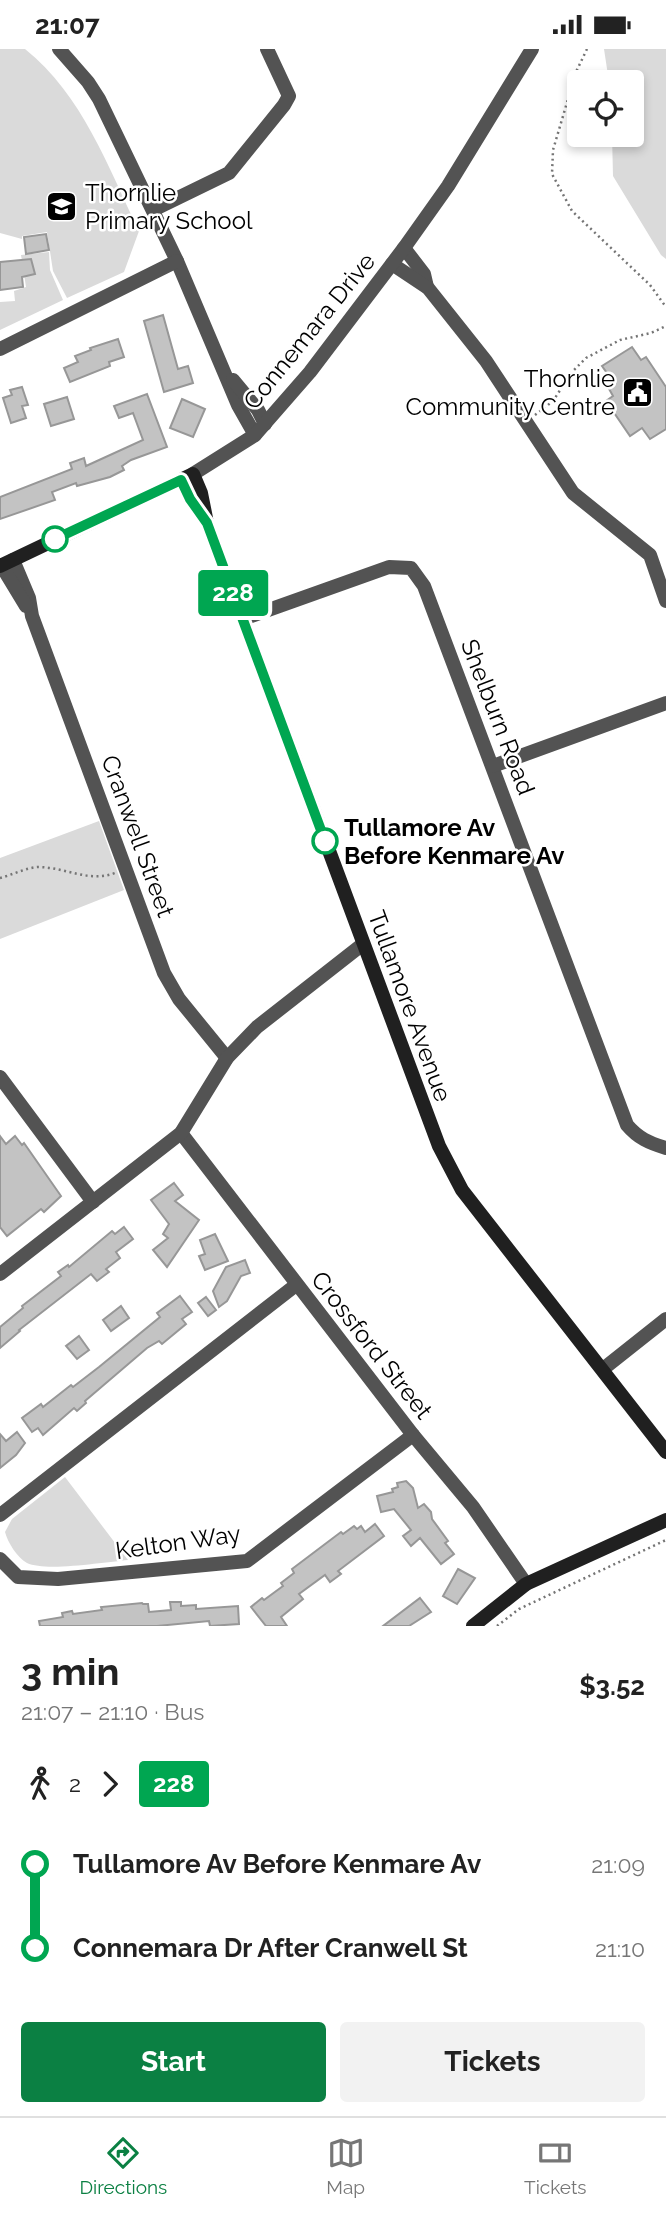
<!DOCTYPE html>
<meta charset="utf-8">
<style>
:root{--surface:#fff;--page:#f2f2f2;--text:#222;--muted:#767676;--line:#e0e0e0;--accent:#0b8043}
body{margin:0;font-family:Raleway,sans-serif;background:var(--page);color:var(--text);height:100vh;display:flex;flex-direction:column;font-size:26px;white-space:nowrap}
*{box-sizing:border-box;margin:0}
p{font-size:23px;color:var(--muted)}
.icon{flex:none;width:38px;height:38px;fill:none;stroke:currentColor;stroke-width:2;stroke-linecap:round;stroke-linejoin:round}
.map{position:relative;height:1577px;overflow:hidden}
.side{display:flex;flex-direction:column;background:var(--surface);flex:1}
.side>*{flex:none}
.badge{padding:0 14px;border-radius:5px;font-size:24px;line-height:46px}
.buttons{position:absolute;left:567px;top:21px;display:grid;gap:14px}
.buttons a{display:grid;place-items:center;width:77px;height:77px;border-radius:7px;background:var(--surface);box-shadow:0 4px 10px #0003;font-size:35px}
.map>.badge{position:absolute;translate:-50% -50%;box-shadow:0 0 0 4px #fff}
.legs{display:flex;align-items:center;gap:10px;height:77px;padding:0 21px;font-size:23px}
.legs p{margin-inline-start:auto}
.summary{display:flex;align-items:center;justify-content:space-between;height:119px;padding:0 21px}
h1{font-size:38px;font-weight:700;line-height:52px}
.cta{display:flex;gap:14px;margin-top:auto;padding:14px 21px}
.cta a{flex:1;height:80px;border-radius:7px;background:var(--accent);color:#fff;font-size:28px;font-weight:700;line-height:80px;text-align:center}
.cta a+a{background:var(--page);color:var(--text)}
ul{padding:0 21px;list-style:none}
li{display:flex;align-items:center;gap:24px;height:84px;font-size:26px}
li i{display:grid;place-items:center;width:10px;height:100%;margin:0 9px;background:currentColor}
li i::after{content:'';width:18px;height:18px;margin:-9px;border:5px solid;border-radius:50%;background:var(--surface)}
li p{margin-inline-start:auto}
li:first-child i{background:linear-gradient(#0000 50%,currentColor 0)}
li:last-child i{background:linear-gradient(currentColor 50%,#0000 0)}
.status{display:flex;justify-content:space-between;align-items:center;height:49px;padding:0 35px;background:var(--surface);direction:ltr}
.status svg{height:19px;fill:currentColor}
.menu{display:flex;justify-content:space-around;align-items:center;height:98px;border-top:2px solid var(--line);background:var(--surface);font-size:19px;color:var(--muted)}
.menu a{display:grid;justify-items:center;gap:4px}
.menu .current{color:var(--accent)}
.map>svg:first-child{display:block}
</style>
<div class="status"><b>21:07</b><svg viewBox="0 0 49 12"><path d="M0 12V9h3v3zM5 12V6h3v6zM10 12V3h3v9zM15 12V0h3v12zM26 1h20v11H26zM47 4h2v5h-2z"/></svg></div>
<div class="map">
<svg width="666" height="1577" viewBox="0 0 666 1577">
<rect width="100%" height="100%" fill="#fff"/>
<g fill="#dadada">
<path d="M0,0H25C83,47 107,116 139,182L124,223L67,249L53,222L47,183L22,187V190L0,184Z"/>
<polygon points="604,0 666,0 666,210 661,206 613,127 612,86 632,86 632,33 609,33"/>
<polygon points="49,203 50,221 63,251 0,281 0,253 15,252 14,242 26,238 21,206"/>
<polygon points="99,772 124,841 0,890 0,809"/>
<path d="M65,1428L128,1511C105,1513 46,1523 27,1514C17,1508 8,1494 5,1483L12,1470Z"/>
</g>
<g fill="#c3c3c3" stroke="#979797" stroke-width="2">
<polygon points="46,185 49,201 26,205 24,188"/>
<polygon points="31,210 35,225 22,228 23,238 0,241 0,213"/>
<polygon points="163,266 178,320 188,317 193,334 164,343 144,272"/>
<polygon points="118,290 124,308 109,313 110,317 70,333 64,319 78,313 75,307 91,301 90,299"/>
<polygon points="632,298 641,311 646,308 666,338 666,380 650,390 642,379 630,387 606,352 613,347 608,338 614,334 602,317"/>
<polygon points="22,338 28,356 22,357 26,369 11,374 3,349 12,346 10,341"/>
<polygon points="147,345 167,398 131,411 122,417 124,421 110,428 77,437 76,434 52,443 55,451 0,470 0,448 72,420 70,414 84,409 86,417 143,391 133,364 119,369 114,357"/>
<polygon points="67,348 74,370 51,377 44,355"/>
<polygon points="182,350 205,360 193,388 170,379"/>
<polygon points="0,1087 6,1095 15,1087 22,1096 24,1094 61,1147 44,1163 41,1160 7,1187 0,1178"/>
<polygon points="174,1134 183,1146 175,1152 199,1171 167,1218 153,1201 168,1189 163,1185 169,1175 151,1151"/>
<polygon points="124,1178 133,1190 116,1203 120,1209 106,1220 109,1223 97,1232 91,1225 19,1281 20,1282 0,1299 0,1278 23,1259 22,1257 61,1227 58,1223 68,1216 69,1218 112,1182 115,1185"/>
<polygon points="215,1185 228,1212 205,1221 199,1207 205,1205 200,1191"/>
<polygon points="245,1211 250,1224 241,1227 227,1252 219,1258 213,1242 226,1218"/>
<polygon points="180,1247 192,1263 182,1270 186,1275 162,1295 159,1292 147,1299 85,1352 86,1354 77,1362 74,1359 43,1386 38,1379 32,1383 22,1369 41,1355 43,1358 71,1336 73,1338 99,1318 160,1268 157,1264"/>
<polygon points="206,1248 216,1261 208,1267 198,1254"/>
<polygon points="121,1257 129,1269 111,1282 103,1271"/>
<polygon points="79,1287 89,1301 77,1310 66,1297"/>
<polygon points="17,1383 25,1394 16,1406 0,1419 0,1385 6,1392"/>
<polygon points="406,1432 413,1439 418,1459 424,1455 431,1463 432,1470 448,1492 445,1494 454,1505 441,1515 420,1489 411,1497 403,1487 411,1481 394,1460 381,1463 377,1447 393,1443 392,1440 398,1438 397,1434"/>
<polygon points="375,1475 384,1487 338,1522 341,1525 330,1533 325,1526 299,1545 303,1550 281,1568 287,1577 266,1577 251,1558 262,1549 264,1551 283,1537 281,1534 294,1524 292,1520 341,1483 343,1485 354,1477 357,1480 361,1477 365,1483"/>
<polygon points="458,1520 475,1529 457,1555 443,1547"/>
<polygon points="420,1549 431,1563 409,1577 383,1577"/>
<polygon points="170,1553 181,1553 181,1557 196,1556 196,1560 238,1557 239,1575 210,1577 209,1572 157,1577 40,1577 39,1572 63,1568 62,1564 72,1562 73,1565 102,1561 101,1558 142,1554 143,1555 148,1555 149,1563 171,1561"/>
</g>
<g fill="none" stroke-linecap="round" stroke-linejoin="round">
<g stroke="#757575" stroke-width="2.5" stroke-dasharray="2 3.5" stroke-linecap="butt">
<polyline points="587,0 576,23 553,101 552,125 572,162 650,236 666,258"/>
<polyline points="535,366 553,352 572,323 586,309 620,291 651,284 666,277"/>
<path d="M0,829C12,826 25,819 38,818C65,818 89,834 115,824"/>
<polyline points="497,1577 519,1560 666,1491"/>
</g>
<g stroke="#535353" stroke-width="14">
<polyline points="59,0 88,33 99,50 177,212 238,356 255,386"/>
<polyline points="153,161 229,124 284,56 289,47 267,0"/>
<polyline points="404,199 424,225 427,238"/>
<polyline points="392,215 428,239 486,312 573,444 650,506 666,552"/>
<polyline points="0,300 177,212"/>
<polyline points="233,331 258,361 265,375"/>
<polyline points="193,425 255,386 310,323 404,199 448,137 532,0"/>
<polyline points="13,511 29,549 32,567 164,924 179,950 227,1009"/>
<polyline points="1,516 26,557"/>
<path d="M243,570L389,518L411,519L424,537L627,1076C638,1089 649,1094 666,1099"/>
<polyline points="493,717 666,654"/>
<polyline points="0,1028 93,1153"/>
<polyline points="181,1084 413,1386 473,1458 526,1535"/>
<polyline points="0,1225 181,1084 227,1009 257,978 363,895"/>
<polyline points="603,1320 666,1270"/>
<polyline points="0,1466 296,1236"/>
<polyline points="0,1510 18,1528 58,1530 247,1512 413,1386"/>
</g>
<g stroke="#202020" stroke-width="14">
<polyline points="181,431 190,450 204,470"/>
<polyline points="0,517 193,425 201,444 207,474 439,1097 462,1141 666,1403"/>
<polyline points="473,1577 526,1535 666,1471"/>
</g>
</g>
<g fill="none" stroke-linecap="round" stroke-linejoin="round">
<defs>
<polyline id="line-1" points="55,490 181,431 190,450 207,474 325,792"/>
</defs>
<use href="#line-1" stroke="#fff" stroke-width="16"/>
<use href="#line-1" stroke="#00a651" stroke-width="10"/>
</g>
<defs>
<symbol id="school-square" viewBox="-11 -11 22 22"><rect x="-9" y="-9" width="18" height="18" rx="4" fill="#000" stroke="#fff"/><path d="M0-5L7-2L0 1L-7-2ZM-4 1L0 2.5L4 1V4Q0 6-4 4Z" fill="#fff"/></symbol>
<symbol id="civic-square" viewBox="-11 -11 22 22"><rect x="-9" y="-9" width="18" height="18" rx="4" fill="#000" stroke="#fff"/><path d="M-.6-6.5H3V-4.5H.6V-3L4-1V1h2V6H-6V1h2V-1L-.6-3ZM-1.2 2.5V6h2.4V2.5Z" fill="#fff"/></symbol>
</defs>
<g fill-rule="evenodd">
<use href="#school-square" x="44" y="140" width="35" height="35"/>
<use href="#civic-square" x="620" y="326" width="35" height="35"/>
</g>
<g fill="#fff" stroke="#00a651" stroke-width="3.5">
<circle cx="55" cy="490" r="12"/>
<circle cx="325" cy="792" r="12"/>
</g>
<g text-anchor="middle" dominant-baseline="central" stroke-width="5" stroke-linejoin="round" paint-order="stroke">
<g font-size="24" fill="#000" stroke="#fff" text-anchor="start">
<text x="85" y="143">Thornlie<tspan x="85" dy="28">Primary School</tspan></text>
<text x="615" y="329" text-anchor="end">Thornlie<tspan x="615" dy="28">Community Centre</tspan></text>
</g>
<g font-size="24" fill="#000" stroke="#fff">
<text transform="translate(309 282) rotate(-51)">Connemara Drive</text>
<text transform="translate(498 668) rotate(69)">Shelburn Road</text>
<text transform="translate(138 787) rotate(70)">Cranwell Street</text>
<text transform="translate(410 957) rotate(70)">Tullamore Avenue</text>
<text transform="translate(372 1296) rotate(52)">Crossford Street</text>
<text transform="translate(178 1493) rotate(-8)">Kelton Way</text>
</g>
<g font-size="24" font-weight="bold" fill="#000" stroke="#fff" text-anchor="start">
<text x="344" y="778">Tullamore Av<tspan x="344" dy="28">Before Kenmare Av</tspan></text>
</g>
</g>
</svg>
<div class="buttons">
<a><svg class="icon" aria-label="locate" viewBox="0 0 24 24"><circle cx="12" cy="12" r="6"/><path d="M12 2v4M12 18v4M2 12h4M18 12h4"/></svg></a>
</div>
<b class="badge" style="left:233px;top:544px;background:#00a651;color:#fff">228</b>
</div>
<section class="side">
<div class="summary"><div><h1>3 min</h1><p>21:07 – 21:10 · Bus</p></div><b>$3.52</b></div>
<div class="legs"><svg class="icon" aria-label="walk" viewBox="0 0 24 24"><circle cx="13" cy="4" r="2"/><path d="M13 8l-2 6 4 7M11 14l-3 7M7 12l3-4h3l4 4"/></svg>2<svg class="icon" aria-label="forward" viewBox="0 0 24 24"><path d="M9 5l7 7-7 7"/></svg><b class="badge" style="background:#00a651;color:#fff">228</b></div>
<ul>
<li><i style="color:#00a651"></i><b>Tullamore Av Before Kenmare Av</b><p>21:09</p></li>
<li><i style="color:#00a651"></i><b>Connemara Dr After Cranwell St</b><p>21:10</p></li>
</ul>
<div class="cta"><a>Start</a><a>Tickets</a></div>
</section>
<nav class="menu">
<a class="current"><svg class="icon" aria-label="directions" viewBox="0 0 24 24"><path d="M12 3l9 9-9 9-9-9zM9 14v-3h6M13 9l2 2-2 2"/></svg>Directions</a>
<a><svg class="icon" aria-label="map" viewBox="0 0 24 24"><path d="M3 6l6-2 6 2 6-2v14l-6 2-6-2-6 2zM9 4v14M15 6v14"/></svg>Map</a>
<a><svg class="icon" aria-label="tickets" viewBox="0 0 24 24"><path d="M3 7h18v10H3zM15 7v10"/></svg>Tickets</a>
</nav>
